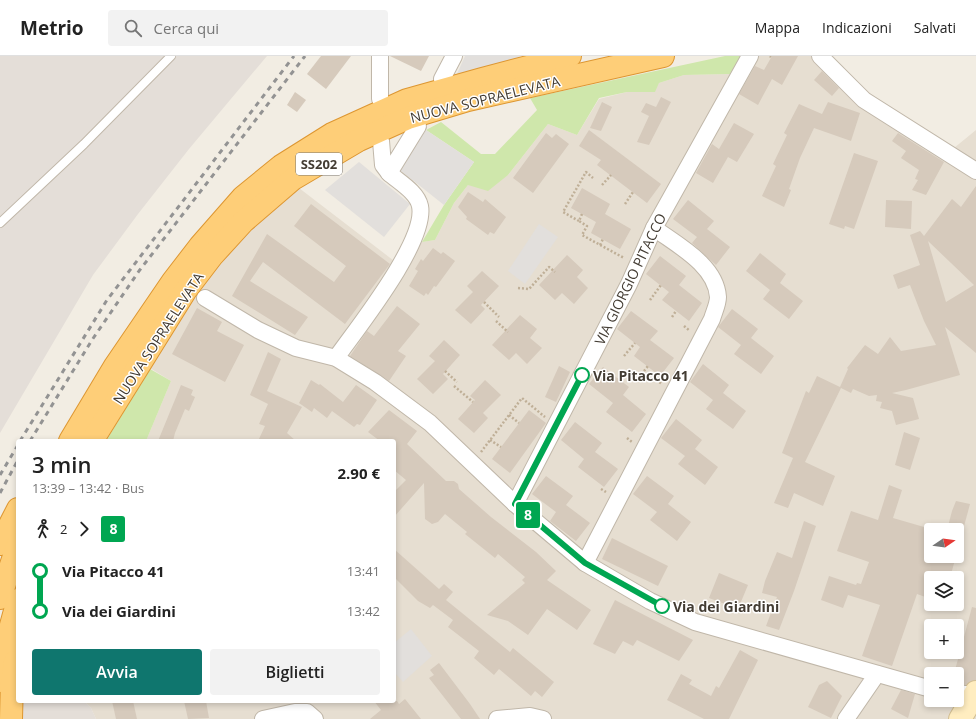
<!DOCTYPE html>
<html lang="it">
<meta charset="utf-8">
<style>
:root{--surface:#fff;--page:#f2f2f2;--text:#222;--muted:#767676;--line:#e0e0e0;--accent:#0f766e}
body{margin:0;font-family:"Open Sans",sans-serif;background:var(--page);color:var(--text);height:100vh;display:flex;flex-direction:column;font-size:15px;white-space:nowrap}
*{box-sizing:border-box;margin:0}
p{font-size:13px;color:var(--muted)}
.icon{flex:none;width:22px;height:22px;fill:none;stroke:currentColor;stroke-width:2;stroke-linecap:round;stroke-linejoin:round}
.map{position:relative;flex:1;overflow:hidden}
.side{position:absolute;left:16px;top:383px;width:380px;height:264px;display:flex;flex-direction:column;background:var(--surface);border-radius:4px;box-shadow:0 2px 6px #0003}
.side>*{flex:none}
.badge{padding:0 8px;border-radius:3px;font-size:14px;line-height:26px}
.needle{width:26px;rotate:77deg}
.fabs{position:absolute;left:924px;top:467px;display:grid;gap:8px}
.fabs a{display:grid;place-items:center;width:40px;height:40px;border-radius:4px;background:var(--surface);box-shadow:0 2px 6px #0003;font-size:20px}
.map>.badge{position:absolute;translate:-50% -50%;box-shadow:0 0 0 2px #fff}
.legs{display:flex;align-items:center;gap:6px;height:44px;padding:0 16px;font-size:13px}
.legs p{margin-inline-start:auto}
.summary{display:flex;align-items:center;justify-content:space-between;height:68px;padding:0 16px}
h1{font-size:22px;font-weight:600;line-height:30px}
.action{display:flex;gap:8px;margin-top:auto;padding:8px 16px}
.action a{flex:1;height:46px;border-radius:4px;background:var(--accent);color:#fff;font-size:16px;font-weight:600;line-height:46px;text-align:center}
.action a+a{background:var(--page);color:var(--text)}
ul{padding:0 16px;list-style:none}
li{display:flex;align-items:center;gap:14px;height:40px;font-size:15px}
li i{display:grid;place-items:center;width:6px;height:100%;margin:0 5px;background:currentColor}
li i::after{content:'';width:10px;height:10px;margin:-5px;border:3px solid;border-radius:50%;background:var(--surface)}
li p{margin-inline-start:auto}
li:first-child i{background:linear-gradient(#0000 50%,currentColor 0)}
li:last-child i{background:linear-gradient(currentColor 50%,#0000 0)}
header{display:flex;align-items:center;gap:24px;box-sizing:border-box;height:56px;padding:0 20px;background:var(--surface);border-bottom:1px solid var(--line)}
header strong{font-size:19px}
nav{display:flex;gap:22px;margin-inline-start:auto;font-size:14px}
.search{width:280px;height:36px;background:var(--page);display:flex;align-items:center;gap:10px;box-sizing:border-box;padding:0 14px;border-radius:4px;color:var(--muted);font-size:15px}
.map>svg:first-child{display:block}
</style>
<header>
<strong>Metrio</strong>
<div class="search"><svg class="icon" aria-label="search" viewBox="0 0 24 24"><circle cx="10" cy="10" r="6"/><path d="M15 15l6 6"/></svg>Cerca qui</div>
<nav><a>Mappa</a><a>Indicazioni</a><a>Salvati</a></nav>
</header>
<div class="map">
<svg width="976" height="663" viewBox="0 0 976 663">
<rect width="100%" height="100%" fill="#f2ede3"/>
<path fill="#e6ded1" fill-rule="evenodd" d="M741,0H830L871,38L954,92L976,74V663H96L91,652L84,645H394V385H146L171,325L150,312L186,254L236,188L274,150L299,132L402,211L421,186L435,184L454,147L468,129L508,119L548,68L577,79L599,43L627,36H654L659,27L684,19L730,18ZM931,474H957V500H931ZM931,522H957V548H931ZM931,570H957V596H931ZM931,618H957V644H931Z"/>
<g fill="#e4ded8">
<polygon points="0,0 267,0 189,93 138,158 93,219 0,377"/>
<polygon points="20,645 84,645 91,652 96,663 19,663"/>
</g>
<g fill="#cfe7ab">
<polygon points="725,0 741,0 730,18 684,19 659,27 655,36 627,36 599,42 577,79 548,68 508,119 488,135 468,129 454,147 435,184 422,186 444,149 474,106 426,74 441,66 481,98 495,98 537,54 530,42"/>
<polygon points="150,313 171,325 146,385 106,385"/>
</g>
<g fill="#e2dfdc">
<polygon points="465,0 520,0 518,4 456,20"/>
<polygon points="426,74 474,106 444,149 400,114"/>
<polygon points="359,106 410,148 384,181 325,134"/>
<polygon points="539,168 558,181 525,228 508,215"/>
<polygon points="411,573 432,600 403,626 394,616 394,587"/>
</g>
<g fill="#d6cabc" fill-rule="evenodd">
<polygon points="321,0 351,0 326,33 307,18"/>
<polygon points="390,0 429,0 421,15"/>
<polygon points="772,0 798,0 782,29 772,23 758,49 739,38 755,10 764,14"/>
<polygon points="822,15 839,32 832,40 814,24"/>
<polygon points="295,36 306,44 297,56 287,49"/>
<polygon points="661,41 671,46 649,89 637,86 649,60 641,56 646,47 656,51"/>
<polygon points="602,46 612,51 601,75 590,72"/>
<polygon points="828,46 860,57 851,85 814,72 800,102 789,133 791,134 784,151 762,140 776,110 773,108 787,79 784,77 799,48 822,58"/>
<polygon points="734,67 754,78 737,106 728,101 713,127 696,117 712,88 719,93"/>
<polygon points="589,74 661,128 647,147 597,109 601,104 579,90"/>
<polygon points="546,77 552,82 556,78 569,88 533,137 513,122"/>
<polygon points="898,77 944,106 926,139 912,134 918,124 915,123 919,114 901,102 906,95 892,85"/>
<polygon points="854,97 878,105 854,173 845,170 844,173 829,168"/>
<path d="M976,130V297L945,271L960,319L906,334L892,337L913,342L919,363L896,369L892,355L880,352L882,346L876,345L877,339L869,340L853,333L851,337L841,332L805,406L835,420L823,450L794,437L788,452L774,447L793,402L782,397L806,335L809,337L817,320L840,331L848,313L847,312L865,289L878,298L890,281L901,295L936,289L924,265L910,229L898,233L893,219L920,209L910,179L920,175L924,180L952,143L961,151ZM928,185L974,229L946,246Z"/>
<polygon points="582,132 610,148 605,158 631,173 620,193 591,177 596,166 571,152"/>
<polygon points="468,136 483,146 485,143 506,161 494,178 490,176 488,179 466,163 467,161 458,151"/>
<polygon points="688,144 714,165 707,173 730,191 716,209 692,187 697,181 673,163"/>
<polygon points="886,144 912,145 911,173 885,171"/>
<polygon points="311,148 390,208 345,268 263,206 250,225 308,261 295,279 232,240 267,178 334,226 346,210 294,170"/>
<polygon points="433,192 441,198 443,196 455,205 436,231 434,230 428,239 426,237 424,240 409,230 418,215 415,213 421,203 423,205"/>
<polygon points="760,197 786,218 780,227 803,245 789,263 763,243 770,234 746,215"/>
<polygon points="567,199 583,214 577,221 588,232 574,248 562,237 555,244 539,229"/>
<polygon points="660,200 686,220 679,229 702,247 689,265 662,244 669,236 646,218"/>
<polygon points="482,215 499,230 481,249 485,253 471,268 455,254 473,236 467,230"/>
<polygon points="397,250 420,268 398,295 406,300 389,325 350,300 367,275 374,280"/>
<polygon points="197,252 222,266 217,275 244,289 225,326 172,298"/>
<polygon points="732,253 758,273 751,282 774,300 761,318 734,298 741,289 718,271"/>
<polygon points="631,255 658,275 650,284 674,302 660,320 634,300 640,291 617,273"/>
<polygon points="520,259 537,273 530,282 542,292 527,308 516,297 509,304 492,289"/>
<polygon points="444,284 460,299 443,318 448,323 433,338 417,323 435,305 429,300"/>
<polygon points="268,296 281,303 267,335 302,351 287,377 296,385 258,385 265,370 259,368 268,348 250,339"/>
<polygon points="703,308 729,329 723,337 746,355 733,373 706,353 713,344 690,326"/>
<polygon points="559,310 570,316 556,346 545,341"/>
<polygon points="603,311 629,331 623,339 646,358 632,376 606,356 613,347 589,328"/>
<polygon points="311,324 319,329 320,328 343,346 356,329 377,344 360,369 357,368 354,371 332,355 327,362 314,352 312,356 299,347"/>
<polygon points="485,324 501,339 483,357 488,362 474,377 458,363 475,344 470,340"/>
<polygon points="181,329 193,334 191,339 195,341 189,355 185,353 175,377 173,385 158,385"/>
<polygon points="389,354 417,375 407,388 446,425 454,425 458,428 459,433 491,461 536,496 556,515 547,524 591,554 577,574 547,553 528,579 508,565 487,559 525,527 522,524 525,521 498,498 495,502 465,478 467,476 445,458 438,466 432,468 425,463 424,427 394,461 394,436 406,424 394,414 394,385 380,385 368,376"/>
<polygon points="529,354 546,367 510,417 492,403"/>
<polygon points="676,363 702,384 695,393 718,411 705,429 678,408 685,400 661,382"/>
<polygon points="575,366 602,387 595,396 618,413 604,431 578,411 584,403 561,384"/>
<polygon points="904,376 920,382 910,414 895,409"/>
<polygon points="546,420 573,440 566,449 590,467 576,485 550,465 556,456 532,438"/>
<polygon points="647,420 674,440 668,448 691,466 677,485 650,464 657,456 633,438"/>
<polygon points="889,429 902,434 893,462 931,473 931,500 956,500 950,522 931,522 931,543 917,538 892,610 862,600 880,549 848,539 843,552 821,544 829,520 856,529 857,527 861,528 869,506 837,495 851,455 878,464"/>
<polygon points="956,445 970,448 963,474 947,474 952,455"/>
<polygon points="804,465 816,470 794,535 779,574 766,570 777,541 762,537 765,525 777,496 792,502"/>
<polygon points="612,482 668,510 658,530 602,503"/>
<polygon points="394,493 439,533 444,528 453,536 446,544 510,596 513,592 554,626 542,641 535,635 531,640 499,613 494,619 474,602 479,595 448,571 453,564 433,549 430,552 418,545 394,521"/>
<polygon points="719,517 748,529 738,553 709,542"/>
<polygon points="615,544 693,584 679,605 637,584 633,590 623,585 615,598 593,588"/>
<polygon points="972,551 976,552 976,624 966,629 957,628 957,618 954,618"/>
<polygon points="740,594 758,604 729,663 704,663 667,644 681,618 692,624 689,628 711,640 716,630 719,632"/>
<polygon points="439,607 470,648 480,663 461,663 429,622 434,619 430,614"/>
<polygon points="827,625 842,640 831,662 808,651 819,629"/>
<polygon points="901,634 915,638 908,662 891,653"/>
<polygon points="405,643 421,663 370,663 381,654 374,645 397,645 399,648"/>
<polygon points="112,645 133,645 137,663 116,663"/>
<polygon points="184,645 206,645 209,662 188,663"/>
</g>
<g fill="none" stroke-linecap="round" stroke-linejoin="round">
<defs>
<polyline id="service" points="0,167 84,88 171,0"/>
<g id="minor">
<polyline points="380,0 380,43"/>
<polyline points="820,0 864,44 976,115"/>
<polyline points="442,23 454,0"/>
<polyline points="381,85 383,109 389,117 418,70"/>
<polyline points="205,242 258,274 296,292 336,302 375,326 430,367 515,448 585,507 650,545 695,566 931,633"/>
<path d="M336,302C358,271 427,185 420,150C417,136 399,126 389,117"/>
<polyline points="515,448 629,228 654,172 750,0"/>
<path d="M585,507L712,263C714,256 718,248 718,241C716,209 677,189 654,172"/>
<polyline points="957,637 972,639"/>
<polyline points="263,663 295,656 307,656 315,663"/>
<polyline points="497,663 530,660 543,663"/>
<polyline points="846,663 877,618"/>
</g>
<polyline id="secondary" points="960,663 976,636"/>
<g id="trunk">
<polyline points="70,385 115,310 173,225 200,190 243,141 281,110 332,78 407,44 482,23 570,0"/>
<polyline points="92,385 186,234 212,200 243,166 293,123 359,84 408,62 468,44 663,0"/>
<polyline points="0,488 18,453"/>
<polyline points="0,542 18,488"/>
<polyline points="0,625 8,580 18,544"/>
<polyline points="11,663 12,625 15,606"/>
</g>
</defs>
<use href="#service" stroke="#c0b7a9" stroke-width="10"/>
<use href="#minor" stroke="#c0b7a9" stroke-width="18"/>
<use href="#secondary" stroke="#d3bf92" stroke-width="24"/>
<use href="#trunk" stroke="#dd9631" stroke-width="24"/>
<g stroke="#bfaf97" stroke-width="2.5" stroke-dasharray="2 2" stroke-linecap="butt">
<polyline points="770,0 771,1"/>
<polyline points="602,129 611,119"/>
<polyline points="625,148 633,136"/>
<polyline points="582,158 579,165 587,170 582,179 624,202"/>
<polyline points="579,165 563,156 586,116 593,122"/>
<polyline points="600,189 603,183"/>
<polyline points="518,232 529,233 549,211 555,216"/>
<polyline points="650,244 661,229"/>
<polyline points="484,246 499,261"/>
<polyline points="672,261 676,255"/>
<polyline points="496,265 508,276"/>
<polyline points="684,270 690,275"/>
<polyline points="624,300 635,287"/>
<polyline points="445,315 457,326"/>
<polyline points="644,315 648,310"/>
<polyline points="656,324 662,328"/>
<polyline points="454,330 473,346"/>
<polyline points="509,359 519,367"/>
<polyline points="627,382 632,386"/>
<polyline points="490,384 501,391"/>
<polyline points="481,396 522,342 545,361"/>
<polyline points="601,433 606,436"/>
</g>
<use href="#service" stroke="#fff" stroke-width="8"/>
<use href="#minor" stroke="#fff" stroke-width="16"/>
<use href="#secondary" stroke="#ffedc0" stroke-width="22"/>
<use href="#trunk" stroke="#fece78" stroke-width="22"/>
<g stroke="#939393" stroke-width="3" stroke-dasharray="5 5" stroke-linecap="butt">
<polyline points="20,385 107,244 294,0"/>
<polyline points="30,385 92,284 139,215 305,0"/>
<polyline points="0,419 18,389"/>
<polyline points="0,437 18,404"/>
</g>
</g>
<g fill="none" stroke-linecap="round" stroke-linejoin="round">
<defs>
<polyline id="line-1" points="582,319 515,448 585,507 662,550"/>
</defs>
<use href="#line-1" stroke="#fff" stroke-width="9"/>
<use href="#line-1" stroke="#00a651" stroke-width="6"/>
</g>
<g fill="#fff" stroke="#00a651" stroke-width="2">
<circle cx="582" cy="319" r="7"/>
<circle cx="662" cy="550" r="7"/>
</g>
<g text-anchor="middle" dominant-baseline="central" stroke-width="3" stroke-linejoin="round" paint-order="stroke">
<rect fill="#fff" stroke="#7b7670" stroke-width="1" x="296" y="97" width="46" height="22" rx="3"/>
<g font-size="13" font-weight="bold" fill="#433c33">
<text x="319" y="108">SS202</text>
</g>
<g font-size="14" fill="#433c33" stroke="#fff">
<text transform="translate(485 43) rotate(-14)">NUOVA SOPRAELEVATA</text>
<text transform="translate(630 223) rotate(-64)">VIA GIORGIO PITACCO</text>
<text transform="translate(158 282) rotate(-57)">NUOVA SOPRAELEVATA</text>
</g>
<g font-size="14" font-weight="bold" fill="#433c33" stroke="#fff" text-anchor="start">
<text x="593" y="319">Via Pitacco 41</text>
<text x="673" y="550">Via dei Giardini</text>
</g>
</g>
</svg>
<div class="fabs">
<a><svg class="needle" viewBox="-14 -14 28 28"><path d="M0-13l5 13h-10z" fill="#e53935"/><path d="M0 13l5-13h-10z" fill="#767676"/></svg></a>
<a><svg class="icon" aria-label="layers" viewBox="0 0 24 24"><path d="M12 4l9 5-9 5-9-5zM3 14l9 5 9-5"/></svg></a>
<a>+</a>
<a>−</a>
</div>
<b class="badge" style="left:528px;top:459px;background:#00a651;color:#fff">8</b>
<section class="side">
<div class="summary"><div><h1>3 min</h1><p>13:39 – 13:42 · Bus</p></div><b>2.90 €</b></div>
<div class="legs"><svg class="icon" aria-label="walk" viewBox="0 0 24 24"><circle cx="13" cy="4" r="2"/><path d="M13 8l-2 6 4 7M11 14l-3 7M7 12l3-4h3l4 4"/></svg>2<svg class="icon" aria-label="forward" viewBox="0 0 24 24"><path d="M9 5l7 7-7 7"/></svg><b class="badge" style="background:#00a651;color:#fff">8</b></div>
<ul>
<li><i style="color:#00a651"></i><b>Via Pitacco 41</b><p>13:41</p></li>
<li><i style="color:#00a651"></i><b>Via dei Giardini</b><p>13:42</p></li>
</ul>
<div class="action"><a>Avvia</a><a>Biglietti</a></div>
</section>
</div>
